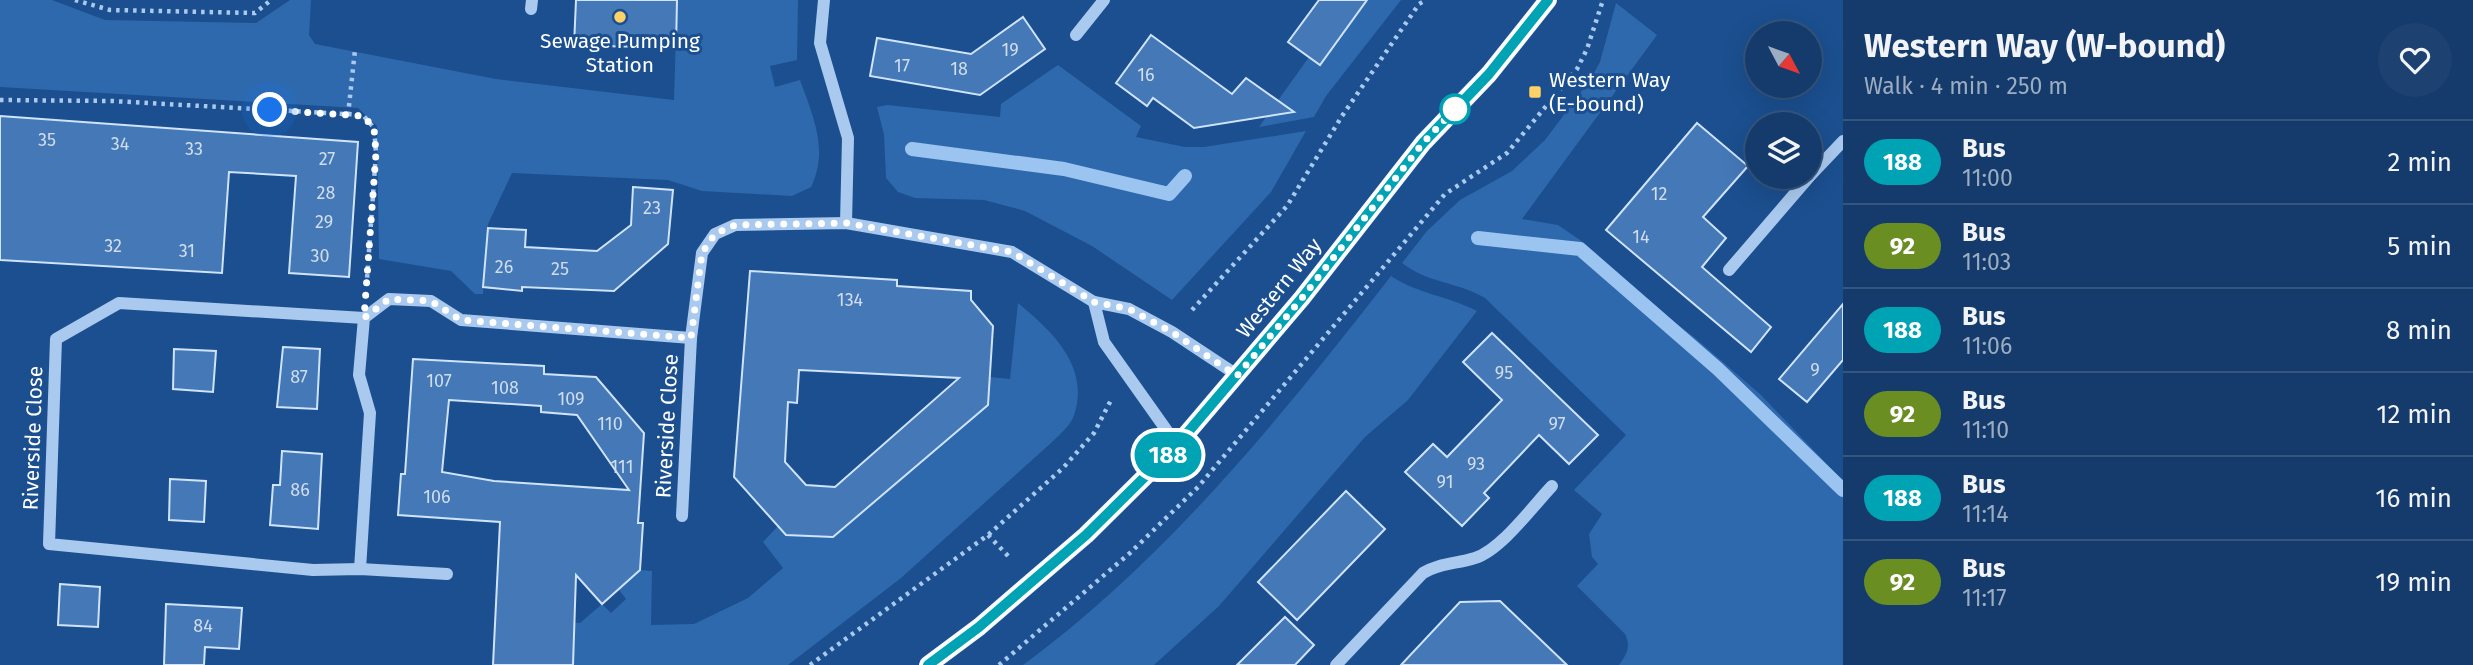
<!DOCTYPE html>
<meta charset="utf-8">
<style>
:root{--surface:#143b6b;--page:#1d4271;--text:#f1f3f6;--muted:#9dadc1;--line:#33557e}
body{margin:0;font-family:"Fira Sans",sans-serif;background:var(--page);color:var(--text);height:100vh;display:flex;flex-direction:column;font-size:26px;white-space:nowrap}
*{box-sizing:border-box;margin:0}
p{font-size:23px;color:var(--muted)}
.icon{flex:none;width:38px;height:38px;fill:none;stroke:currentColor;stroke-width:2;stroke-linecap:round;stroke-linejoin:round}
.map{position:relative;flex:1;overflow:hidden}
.sheet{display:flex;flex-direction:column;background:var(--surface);width:630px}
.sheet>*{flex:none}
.badge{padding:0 14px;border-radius:23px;font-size:24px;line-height:46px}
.needle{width:46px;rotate:131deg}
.tools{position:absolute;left:1745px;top:21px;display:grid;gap:14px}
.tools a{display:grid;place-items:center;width:77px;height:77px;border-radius:50%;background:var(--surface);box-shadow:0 7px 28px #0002,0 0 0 2px var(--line);font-size:35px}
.you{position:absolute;width:35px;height:35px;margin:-18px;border:5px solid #fff;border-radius:50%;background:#1a73e8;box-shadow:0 0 0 10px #1a73e833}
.map>.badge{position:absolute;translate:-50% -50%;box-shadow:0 0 0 4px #fff}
.round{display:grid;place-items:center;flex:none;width:74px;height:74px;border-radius:37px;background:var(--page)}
.overview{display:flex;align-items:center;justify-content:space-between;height:119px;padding:0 21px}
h1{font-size:33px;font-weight:700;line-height:52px}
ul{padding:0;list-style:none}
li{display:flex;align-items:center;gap:21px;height:84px;padding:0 21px;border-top:2px solid var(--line)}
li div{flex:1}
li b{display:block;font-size:26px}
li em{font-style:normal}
li .badge{min-width:77px;font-weight:700;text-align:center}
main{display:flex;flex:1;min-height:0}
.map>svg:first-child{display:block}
</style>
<main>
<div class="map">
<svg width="1843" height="665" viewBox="0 0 1843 665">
<rect width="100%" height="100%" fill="#1b4f8f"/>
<g fill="#2e69ad">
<path d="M0,0H52L105,20L256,23L290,0H311L309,35L315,44L496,79L674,100L677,0H798L797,60L770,66L775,87L800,80C813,116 829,150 811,187L792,196L702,191L668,180L512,173L488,224L483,294H475L451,271L379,259L377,126L358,108L0,87Z"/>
<polygon points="1367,0 1401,0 1326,96 1314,117 1259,127 1309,57 1320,65"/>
<path d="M1616,3L1657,35L1522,219L1558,225L1583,242L1649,303L1694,337L1761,395L1843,481V665H1619C1627,654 1631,646 1625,634L1577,586L1598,564L1592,557L1589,534L1602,514L1574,490L1626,435L1485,298C1458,282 1427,283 1402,263L1427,231L1460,200L1512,171L1545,140L1590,80L1600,62Z"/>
<polygon points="1058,65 1141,126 1136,137 1185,147 1204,147 1306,131 1271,192 1172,300 1092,246 1025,211 984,200 915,198 898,192 886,178 884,135 877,107 887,105 1000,117 1001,104"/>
<path d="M1391,276C1418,294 1448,296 1477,311L1408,400L1365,437L1219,606L1154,665H1023C1167,559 1281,417 1391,276Z"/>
<path d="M1018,303C1052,331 1092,368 1073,418C1069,427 1058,436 1051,443L901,578L788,665H573L575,636L535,633L536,620L580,623L602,604L611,613L626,599L619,590L640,570L652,571L651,625L694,624L748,598L783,568L763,542L778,526L786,535L833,537L988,405L990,377L1010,379Z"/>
</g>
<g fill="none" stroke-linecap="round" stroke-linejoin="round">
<g stroke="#9cc4f0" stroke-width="14">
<polyline points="912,149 1064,169 1169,194 1185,176"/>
<polyline points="1478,238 1580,249 1718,369 1843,490"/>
</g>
</g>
<g fill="#4478b7" stroke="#cfe3fa" stroke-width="2" fill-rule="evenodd">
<polygon points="576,0 677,0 676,47 574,46"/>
<polygon points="1319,0 1367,0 1320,65 1288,42"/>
<polygon points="1023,17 1045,49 980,95 870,76 877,38 971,54"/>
<polygon points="1151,35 1232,94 1246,78 1294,112 1194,128 1153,98 1147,106 1116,83"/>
<polygon points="0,116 358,142 349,277 289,273 296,176 229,172 222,273 0,260"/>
<polygon points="1697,123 1748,166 1703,217 1726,238 1702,267 1771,327 1751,352 1606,230"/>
<polygon points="633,187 673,190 668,244 614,291 522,287 522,291 483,287 488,228 526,230 525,247 597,251 631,225"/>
<path d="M750,271L897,280V286L971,291V300L993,326L988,405L833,537L786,535L734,477ZM799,370L959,378L835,487L806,485L785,462L788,402L797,403Z"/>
<polygon points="1843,304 1843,360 1807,402 1779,379"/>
<polygon points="1492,333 1598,435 1569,464 1539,435 1484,493 1489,498 1462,526 1405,472 1433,444 1447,457 1502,400 1463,362"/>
<polygon points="283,347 320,349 317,409 277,407"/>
<polygon points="174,349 216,351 213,392 173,389"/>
<path d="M413,359L544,366V374L596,377L644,433L638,523H643L640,570L602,604L576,575L573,665H493L500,522L398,515L401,474H405ZM449,400L541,406V412L577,415L629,490L494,481L442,472Z"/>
<polygon points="282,451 322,454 318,529 270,525 273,485 280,485"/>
<polygon points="170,479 206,481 204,522 169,520"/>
<polygon points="1346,491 1385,529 1297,620 1258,582"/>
<polygon points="60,584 100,587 98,627 58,625"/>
<polygon points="1500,601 1567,665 1401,665 1460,602"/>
<polygon points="166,604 242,608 239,649 205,647 204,665 164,665"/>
<polygon points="1285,617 1314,645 1295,665 1237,665"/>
</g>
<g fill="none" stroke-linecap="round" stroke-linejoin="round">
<g stroke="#a9c9ee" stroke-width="4.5" stroke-dasharray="3.5 5" stroke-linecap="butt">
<polyline points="75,0 110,10 255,13 271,0"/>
<polyline points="0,100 112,101 363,115 374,128 376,153 367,279"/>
<polyline points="348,115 355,50"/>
<polyline points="1192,310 1287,206 1342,116 1419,4 1426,0"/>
<polyline points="988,535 1011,559"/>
<polyline points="810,665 988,535 1063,468 1094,433 1111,400"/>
<polyline points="999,665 1130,553 1198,487 1445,194 1507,153 1577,69 1587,49 1603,0"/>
</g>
<g stroke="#a9c9ee" stroke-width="12">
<polyline points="824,0 820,43 848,138 846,223"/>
<polyline points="531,9 532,0"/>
<polyline points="1076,35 1104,0"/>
<polyline points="1810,176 1843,141"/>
<polyline points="1729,270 1809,177"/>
<polyline points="1094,302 1104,342 1177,445"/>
<polyline points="364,318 119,303 56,339 49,544 313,570 360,569 447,574"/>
<polyline points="682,516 691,338 702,253 715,234 735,225 846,223 1012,252 1094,302 1129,309 1172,332 1237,375"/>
<polyline points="360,569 370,413 359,375 364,318 389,299 431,301 461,320 691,338"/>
<path d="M1336,665L1423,573C1440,563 1456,564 1475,558C1501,550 1533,506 1552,486"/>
</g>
<polyline stroke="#f0f6ff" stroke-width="18" points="928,665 979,627 1086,535 1177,445 1302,298 1423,143 1489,74 1548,0"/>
</g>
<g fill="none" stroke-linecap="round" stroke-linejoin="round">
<defs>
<polyline id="line" points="928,665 979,627 1086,535 1177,445 1302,298 1423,143 1489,74 1548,0"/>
</defs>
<use href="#line" stroke="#fff" stroke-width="16"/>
<use href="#line" stroke="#00a3b4" stroke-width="10"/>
<polyline stroke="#fff" stroke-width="7" stroke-dasharray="0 12.6" points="270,110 363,116 374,128 376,153 364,318 389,299 431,301 461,320 691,338 702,253 715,234 735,225 846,223 1012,252 1094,302 1129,309 1172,332 1237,376 1302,298 1423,143 1455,109"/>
</g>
<g fill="#ffd166" stroke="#1b4f8f" stroke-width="2.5">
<circle cx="620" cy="17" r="7"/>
<rect x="1528" y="85" width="14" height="14" rx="3.5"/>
</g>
<circle fill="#fff" stroke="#00a3b4" stroke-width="3.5" cx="1455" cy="109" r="14"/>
<g text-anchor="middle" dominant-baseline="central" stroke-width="6" stroke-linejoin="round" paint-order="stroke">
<g font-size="18" fill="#d0dded">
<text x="1010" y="50">19</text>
<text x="902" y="66">17</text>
<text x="959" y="69">18</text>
<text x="1146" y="75">16</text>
<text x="47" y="140">35</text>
<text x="120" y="144">34</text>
<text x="194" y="149">33</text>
<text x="327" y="159">27</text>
<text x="326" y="193">28</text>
<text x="1659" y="194">12</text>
<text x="652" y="208">23</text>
<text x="324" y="222">29</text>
<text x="1641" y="237">14</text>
<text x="113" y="246">32</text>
<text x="187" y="251">31</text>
<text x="320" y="256">30</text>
<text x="504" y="267">26</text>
<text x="560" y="269">25</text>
<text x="850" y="300">134</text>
<text x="1815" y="370">9</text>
<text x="1504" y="373">95</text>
<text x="299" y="377">87</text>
<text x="439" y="381">107</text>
<text x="505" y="388">108</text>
<text x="571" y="399">109</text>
<text x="610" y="424">110</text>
<text x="1557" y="424">97</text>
<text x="1476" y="464">93</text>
<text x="622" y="467">111</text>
<text x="1445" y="482">91</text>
<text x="300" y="490">86</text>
<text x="437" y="497">106</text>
<text x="203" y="626">84</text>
</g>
<g font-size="21" fill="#fff" stroke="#1b4f8f">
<text x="620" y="41">Sewage Pumping<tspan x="620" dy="24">Station</tspan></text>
<text x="1549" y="80" text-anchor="start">Western Way<tspan x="1549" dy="24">(E-bound)</tspan></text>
</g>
<g font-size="21" fill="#fff" stroke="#1b4f8f">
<text transform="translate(1279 288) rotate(-51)">Western Way</text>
<text transform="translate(667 426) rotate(-87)">Riverside Close</text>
<text transform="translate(33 438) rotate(-88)">Riverside Close</text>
</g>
</g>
</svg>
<div class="tools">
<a><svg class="needle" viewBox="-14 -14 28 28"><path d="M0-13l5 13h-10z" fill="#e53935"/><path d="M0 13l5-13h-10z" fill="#9dadc1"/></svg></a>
<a><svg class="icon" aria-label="layers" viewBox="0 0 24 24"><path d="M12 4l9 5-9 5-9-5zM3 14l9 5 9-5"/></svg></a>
</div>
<div class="you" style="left:270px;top:110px"></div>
<b class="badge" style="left:1168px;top:455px;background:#00a3b4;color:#fff">188</b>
</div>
<section class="sheet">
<div class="overview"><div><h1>Western Way (W-bound)</h1><p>Walk · 4 min · 250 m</p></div><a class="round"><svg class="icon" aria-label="heart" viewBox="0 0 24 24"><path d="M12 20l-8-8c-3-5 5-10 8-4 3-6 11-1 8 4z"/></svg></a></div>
<ul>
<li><span class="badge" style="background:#00a3b4;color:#fff">188</span><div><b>Bus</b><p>11:00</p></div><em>2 min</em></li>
<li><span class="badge" style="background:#6b8e23;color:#fff">92</span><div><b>Bus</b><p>11:03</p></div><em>5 min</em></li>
<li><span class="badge" style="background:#00a3b4;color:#fff">188</span><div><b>Bus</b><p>11:06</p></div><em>8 min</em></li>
<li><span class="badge" style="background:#6b8e23;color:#fff">92</span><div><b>Bus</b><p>11:10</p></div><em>12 min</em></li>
<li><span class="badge" style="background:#00a3b4;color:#fff">188</span><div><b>Bus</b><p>11:14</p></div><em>16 min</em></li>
<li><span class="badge" style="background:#6b8e23;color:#fff">92</span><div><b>Bus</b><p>11:17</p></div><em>19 min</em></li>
</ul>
</section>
</main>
